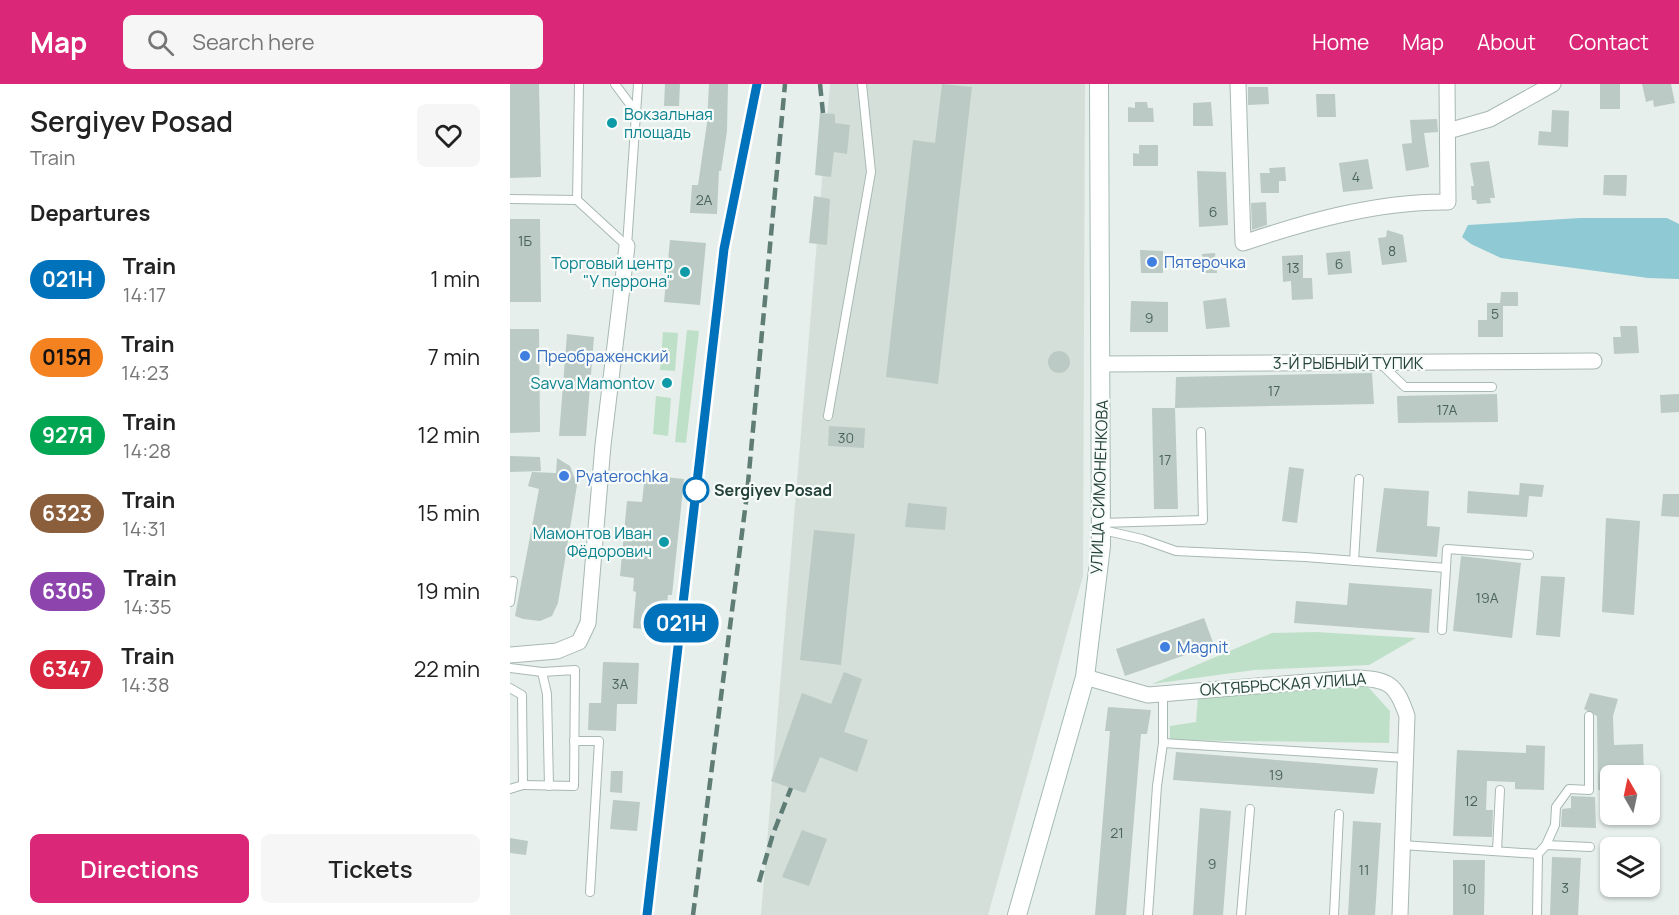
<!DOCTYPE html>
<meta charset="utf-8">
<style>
:root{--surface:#fff;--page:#f6f6f6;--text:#222;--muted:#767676;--accent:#db2777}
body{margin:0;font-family:Manrope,sans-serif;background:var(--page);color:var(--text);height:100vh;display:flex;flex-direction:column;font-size:22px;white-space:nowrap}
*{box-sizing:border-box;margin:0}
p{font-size:20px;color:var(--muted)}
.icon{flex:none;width:33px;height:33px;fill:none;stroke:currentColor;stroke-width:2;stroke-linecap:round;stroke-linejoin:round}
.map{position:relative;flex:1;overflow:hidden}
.drawer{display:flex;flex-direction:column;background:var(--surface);width:510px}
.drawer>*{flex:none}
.badge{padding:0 12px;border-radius:20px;font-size:21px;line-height:39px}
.needle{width:39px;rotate:351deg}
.tools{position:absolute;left:1090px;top:681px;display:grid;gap:12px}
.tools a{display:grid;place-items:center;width:60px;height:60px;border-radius:9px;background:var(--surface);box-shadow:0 2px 4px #0004;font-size:30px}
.map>.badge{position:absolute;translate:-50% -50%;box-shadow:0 0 0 3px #fff}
h2{padding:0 30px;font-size:22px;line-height:54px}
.round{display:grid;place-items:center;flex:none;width:63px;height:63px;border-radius:9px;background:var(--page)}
.summary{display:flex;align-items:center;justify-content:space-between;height:102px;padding:0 30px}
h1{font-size:28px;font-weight:600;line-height:45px}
.action{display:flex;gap:12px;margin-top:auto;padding:12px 30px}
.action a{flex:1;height:69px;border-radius:9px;background:var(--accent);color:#fff;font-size:24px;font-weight:600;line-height:69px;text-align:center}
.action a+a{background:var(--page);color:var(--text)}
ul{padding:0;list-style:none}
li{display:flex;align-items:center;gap:18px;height:78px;padding:0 30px}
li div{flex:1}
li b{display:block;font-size:22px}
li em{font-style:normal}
li .badge{min-width:66px;font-weight:700;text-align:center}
header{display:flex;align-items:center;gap:36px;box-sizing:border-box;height:84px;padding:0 30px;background:var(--accent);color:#fff}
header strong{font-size:28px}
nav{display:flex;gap:33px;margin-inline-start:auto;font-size:21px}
.search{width:420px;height:54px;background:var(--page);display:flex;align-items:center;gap:15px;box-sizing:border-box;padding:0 21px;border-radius:9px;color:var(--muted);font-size:22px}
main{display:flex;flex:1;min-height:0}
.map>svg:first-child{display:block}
</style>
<header>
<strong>Map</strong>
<div class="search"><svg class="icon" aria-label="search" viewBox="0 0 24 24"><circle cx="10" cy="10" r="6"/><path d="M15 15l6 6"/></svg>Search here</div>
<nav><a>Home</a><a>Map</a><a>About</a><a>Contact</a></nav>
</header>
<main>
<section class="drawer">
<div class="summary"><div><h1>Sergiyev Posad</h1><p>Train</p></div><a class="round"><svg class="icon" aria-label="heart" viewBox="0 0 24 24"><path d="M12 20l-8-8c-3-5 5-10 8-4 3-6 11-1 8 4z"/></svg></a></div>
<h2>Departures</h2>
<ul>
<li><span class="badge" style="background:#0072bc;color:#fff">021Н</span><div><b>Train</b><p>14:17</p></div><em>1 min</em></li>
<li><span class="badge" style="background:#f58220;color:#111">015Я</span><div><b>Train</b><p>14:23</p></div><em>7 min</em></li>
<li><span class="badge" style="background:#00a651;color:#fff">927Я</span><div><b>Train</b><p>14:28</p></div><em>12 min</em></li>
<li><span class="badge" style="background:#8b5e3c;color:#fff">6323</span><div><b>Train</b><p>14:31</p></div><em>15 min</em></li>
<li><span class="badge" style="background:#8e44ad;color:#fff">6305</span><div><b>Train</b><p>14:35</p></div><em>19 min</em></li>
<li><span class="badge" style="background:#d7263d;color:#fff">6347</span><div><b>Train</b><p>14:38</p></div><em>22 min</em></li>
</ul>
<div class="action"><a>Directions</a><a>Tickets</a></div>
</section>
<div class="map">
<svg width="1169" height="831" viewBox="0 0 1169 831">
<rect width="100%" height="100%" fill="#e6efeb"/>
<polygon fill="#d4dfda" points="320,0 575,0 573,492 478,831 251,831"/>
<g fill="#bfe0c8">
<polygon points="177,246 189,247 176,359 165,358"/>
<polygon points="153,248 168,249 165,287 150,286"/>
<polygon points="146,312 161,314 158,352 143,350"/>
<polygon points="806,548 906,554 859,581 744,586 642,600 762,549"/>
<polygon points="799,603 858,603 880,627 879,659 660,656 660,642 686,638 688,612"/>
</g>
<polygon fill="#8ec9d4" points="1070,134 1157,134 1169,140 1169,195 1138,194 991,174 961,160 952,153 958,141"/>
<g fill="#bbcac4">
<polygon points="0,0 29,0 31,93 0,94"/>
<polygon points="155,0 170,0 169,22 154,22"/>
<polygon points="199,0 218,0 217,47 211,87 209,87 207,130 180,129 182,101 188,101 197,39"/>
<polygon points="432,0 462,3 428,300 376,293 403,56 425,59"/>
<rect x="1090" y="0" width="20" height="25"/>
<polygon points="1132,0 1161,0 1165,19 1144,23 1143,16 1136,18"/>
<polygon points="738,3 758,3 759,20 738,21"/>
<polygon points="806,10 825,10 826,33 807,33"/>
<polygon points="625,18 637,18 638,24 643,24 644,38 618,38 618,23 625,24"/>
<polygon points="701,18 703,42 683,42 683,19"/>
<polygon points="1042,26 1059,27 1058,63 1028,61 1029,47 1041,48"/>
<polygon points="310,29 325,30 325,39 340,41 337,70 324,68 321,93 305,91"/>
<polygon points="927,35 928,48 914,49 919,83 896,87 892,60 902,59 900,36"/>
<polygon points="629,61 648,61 648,82 623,82 623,69 629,70"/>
<polygon points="858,75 863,105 833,108 829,79"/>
<polygon points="979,77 985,114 980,114 981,119 967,120 966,116 962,116 961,102 964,102 960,79"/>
<polygon points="775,83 776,97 769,97 769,109 751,109 750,89 760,89 759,84"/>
<polygon points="687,87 716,88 718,141 689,143"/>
<polygon points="1094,91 1117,91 1116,112 1093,111"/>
<polygon points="304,112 320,115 317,161 299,159"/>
<polygon points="756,118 757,141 742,146 741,119"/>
<polygon points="0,135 30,135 31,218 0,218"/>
<polygon points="877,146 893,151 897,178 872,181 868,154 876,153"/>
<polygon points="160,156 196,159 190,221 154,218"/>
<polygon points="630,166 653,167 653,189 631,189"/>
<polygon points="840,167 842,189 818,191 816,169"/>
<polygon points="705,169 707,189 693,189 692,170"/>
<polygon points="793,171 793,194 802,194 803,215 782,216 781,197 773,198 772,172"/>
<polygon points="991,208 1008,208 1008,222 993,222 993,253 968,253 968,236 977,236 977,219 990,219"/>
<polygon points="716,214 720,243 696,245 693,217"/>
<polygon points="621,217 658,218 658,248 620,248"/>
<polygon points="1110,242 1127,242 1129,269 1104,270 1103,253 1111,253"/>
<polygon points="0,245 29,245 30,348 0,349"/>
<polygon points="57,250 84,253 76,352 49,352"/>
<circle cx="549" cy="278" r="11"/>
<polygon points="862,289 864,320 665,324 666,293"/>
<polygon points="987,310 988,338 888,339 887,312"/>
<polygon points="1169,310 1169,328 1151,329 1150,311"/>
<polygon points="642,324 665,324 668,425 644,425"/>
<polygon points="319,342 355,344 354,364 318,362"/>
<polygon points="0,372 30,373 31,387 0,388"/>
<polygon points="47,374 60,382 67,401 48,519 42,532 30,537 13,535 5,532 29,405 18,402 22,388 46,389"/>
<polygon points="779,383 794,385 787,439 772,437"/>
<polygon points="135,391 174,395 162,511 158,511 154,547 123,544 126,508 123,507 124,494 110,492 117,417 132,418"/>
<polygon points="1010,399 1034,401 1032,413 1019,412 1017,433 957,429 958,407 1009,411"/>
<polygon points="874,404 919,407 917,442 930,443 927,473 866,468"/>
<polygon points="1153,410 1169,410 1169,433 1151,432"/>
<polygon points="398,419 437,423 435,446 395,443"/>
<polygon points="1096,434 1130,437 1124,531 1092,528"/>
<polygon points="304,446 345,450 331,581 290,576"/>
<polygon points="951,472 1011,479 1002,554 943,547"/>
<polygon points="1031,492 1055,493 1050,553 1026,551"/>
<polygon points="839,499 922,505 919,549 784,539 786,517 837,521"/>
<polygon points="694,534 704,561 615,592 606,565"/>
<polygon points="93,578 129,579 127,620 107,620 106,647 78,646 79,619 91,619"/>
<polygon points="334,588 352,595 334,648 358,656 347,688 310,673 295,709 261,697 292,609 321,620"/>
<polygon points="1080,609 1108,615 1103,632 1104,661 1133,660 1134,692 1101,692 1101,706 1088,706 1087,632 1074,625"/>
<polygon points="598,623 641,626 637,650 631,650 616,831 585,831 600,647 595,647"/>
<polygon points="1016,661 1035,662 1034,706 1005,705 1005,698 977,697 976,726 983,726 982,753 943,752 947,666 1016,669"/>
<polygon points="666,668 868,684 864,710 663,696"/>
<polygon points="101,687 113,687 112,709 100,708"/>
<polygon points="1061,712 1085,713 1086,744 1051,743 1052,725 1061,724"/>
<polygon points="103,716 130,718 127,747 100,745"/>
<polygon points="690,724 721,727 713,831 683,831"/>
<polygon points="843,737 871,739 865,831 838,831"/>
<polygon points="292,746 317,755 299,802 272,793"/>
<polygon points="0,754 18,757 16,771 0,769"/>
<polygon points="1042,773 1071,774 1068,831 1040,831"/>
<polygon points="943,776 975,776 974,831 943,831"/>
</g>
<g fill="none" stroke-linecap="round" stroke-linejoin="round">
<defs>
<g id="lane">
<polyline points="105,0 125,27"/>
<polyline points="0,115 67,116 117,162"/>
<polyline points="67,116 69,0"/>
<polyline points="117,162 128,0"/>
<polyline points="871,280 895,303 982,303"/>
<polyline points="318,332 361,88 352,0"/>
<polyline points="591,439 693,436 691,348"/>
<polyline points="593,446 632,455 666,467 795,473 936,484 932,546"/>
<polyline points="844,477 849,395"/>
<polyline points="936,484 937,465 1019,471"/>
<polyline points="0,518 3,497"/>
<polyline points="0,584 32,588 65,586 64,702 13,701"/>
<polyline points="32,588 37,610 39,702"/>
<polyline points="0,604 12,611 13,701 0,705"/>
<polyline points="64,657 89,657 80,808"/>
<polyline points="653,659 896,674"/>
<polyline points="892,761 1028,770 1036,761 1080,763"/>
<polyline points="1036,761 1045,741 1046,723 1059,705 1079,706 1079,632"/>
<polyline points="987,767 990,706"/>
<polyline points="638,831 647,702 653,659 653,609"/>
<polyline points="731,831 740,725"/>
<polyline points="824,831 829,730"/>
<polyline points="1027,831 1028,770"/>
</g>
<g id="street">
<path d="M728,0L733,159C798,137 869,117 938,118L937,0"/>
<polyline points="938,47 980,35 1043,0"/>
<polyline points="592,280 1084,277"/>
<polyline points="0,571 47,567 69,558 78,539 93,361 117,162"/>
<path d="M575,593L638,611L845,594C879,595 886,600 897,632L890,831"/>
</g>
<polyline id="secondary" points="507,831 575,593 591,462 589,0"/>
</defs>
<use href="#lane" stroke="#a8b8b2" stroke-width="10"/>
<use href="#street" stroke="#a8b8b2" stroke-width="17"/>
<use href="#secondary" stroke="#a4bbb3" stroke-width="20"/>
<use href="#lane" stroke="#fff" stroke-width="8"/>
<use href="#street" stroke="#fff" stroke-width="15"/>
<use href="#secondary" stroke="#fff" stroke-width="18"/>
<g stroke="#5f7d75" stroke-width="4.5" stroke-dasharray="12 6" stroke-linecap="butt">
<polyline points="310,0 313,29"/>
<polyline points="249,798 263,750 281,704"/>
<polyline points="136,831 217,141 247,0"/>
<polyline points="183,831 237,410 275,0"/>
</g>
</g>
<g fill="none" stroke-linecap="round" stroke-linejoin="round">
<defs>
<polyline id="line" points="137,831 214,165 247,0"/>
</defs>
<use href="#line" stroke="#fff" stroke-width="14"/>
<use href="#line" stroke="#0072bc" stroke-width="9"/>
</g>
<g fill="#0f9aa8" stroke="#f7fbf9" stroke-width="2">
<circle cx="102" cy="39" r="6"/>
<circle cx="175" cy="188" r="6"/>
<circle cx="157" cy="299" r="6"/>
<circle cx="154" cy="458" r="6"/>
</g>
<g fill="#3f7fe0" stroke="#f7fbf9" stroke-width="2">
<circle cx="642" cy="178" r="6"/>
<circle cx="15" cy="272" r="6"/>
<circle cx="54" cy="392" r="6"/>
<circle cx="655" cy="563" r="6"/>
</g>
<circle fill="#fff" stroke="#0072bc" stroke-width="3" cx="186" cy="406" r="12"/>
<g text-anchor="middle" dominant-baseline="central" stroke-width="4.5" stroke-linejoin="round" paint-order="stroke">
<g font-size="14" fill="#4a645c">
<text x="846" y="92">4</text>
<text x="194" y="115">2А</text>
<text x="703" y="127">6</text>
<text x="15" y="156">1Б</text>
<text x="882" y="166">8</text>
<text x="829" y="179">6</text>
<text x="783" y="183">13</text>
<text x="985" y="229">5</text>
<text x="639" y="233">9</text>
<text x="764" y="306">17</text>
<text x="937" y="325">17А</text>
<text x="336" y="353">30</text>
<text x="655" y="375">17</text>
<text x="977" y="513">19А</text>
<text x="110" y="599">3А</text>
<text x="766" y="690">19</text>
<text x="961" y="716">12</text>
<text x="607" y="748">21</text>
<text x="702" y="779">9</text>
<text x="854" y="785">11</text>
<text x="1055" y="803">3</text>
<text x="959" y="804">10</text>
</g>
<g font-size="16" fill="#0d838f" stroke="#f7fbf9" text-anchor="end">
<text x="114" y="30" text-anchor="start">Вокзальная<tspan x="114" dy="18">площадь</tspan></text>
<text x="163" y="179">Торговый центр<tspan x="163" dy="18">"У перрона"</tspan></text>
<text x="145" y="299">Savva Mamontov</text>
<text x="142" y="449">Мамонтов Иван<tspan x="142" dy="18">Фёдорович</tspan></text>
</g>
<g font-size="16" fill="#366cbe" stroke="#f7fbf9" text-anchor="start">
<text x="654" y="178">Пятерочка</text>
<text x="27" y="272">Преображенский</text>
<text x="66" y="392">Pyaterochka</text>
<text x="667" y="563">Magnit</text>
</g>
<g font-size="16" fill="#24423a" stroke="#f7fbf9">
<text x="838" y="279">3-Й РЫБНЫЙ ТУПИК</text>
<text transform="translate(589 403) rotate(-88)">УЛИЦА СИМОНЕНКОВА</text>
<text transform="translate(773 600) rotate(-4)">ОКТЯБРЬСКАЯ УЛИЦА</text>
</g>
<g font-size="16" font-weight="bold" fill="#24423a" stroke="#f7fbf9" text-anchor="start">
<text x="204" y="406">Sergiyev Posad</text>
</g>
</g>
</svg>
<div class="tools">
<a><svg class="needle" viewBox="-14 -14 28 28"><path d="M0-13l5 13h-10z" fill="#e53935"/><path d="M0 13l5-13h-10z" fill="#767676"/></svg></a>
<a><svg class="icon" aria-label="layers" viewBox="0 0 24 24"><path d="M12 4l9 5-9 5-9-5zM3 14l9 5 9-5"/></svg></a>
</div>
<b class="badge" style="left:171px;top:539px;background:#0072bc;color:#fff">021Н</b>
</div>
</main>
